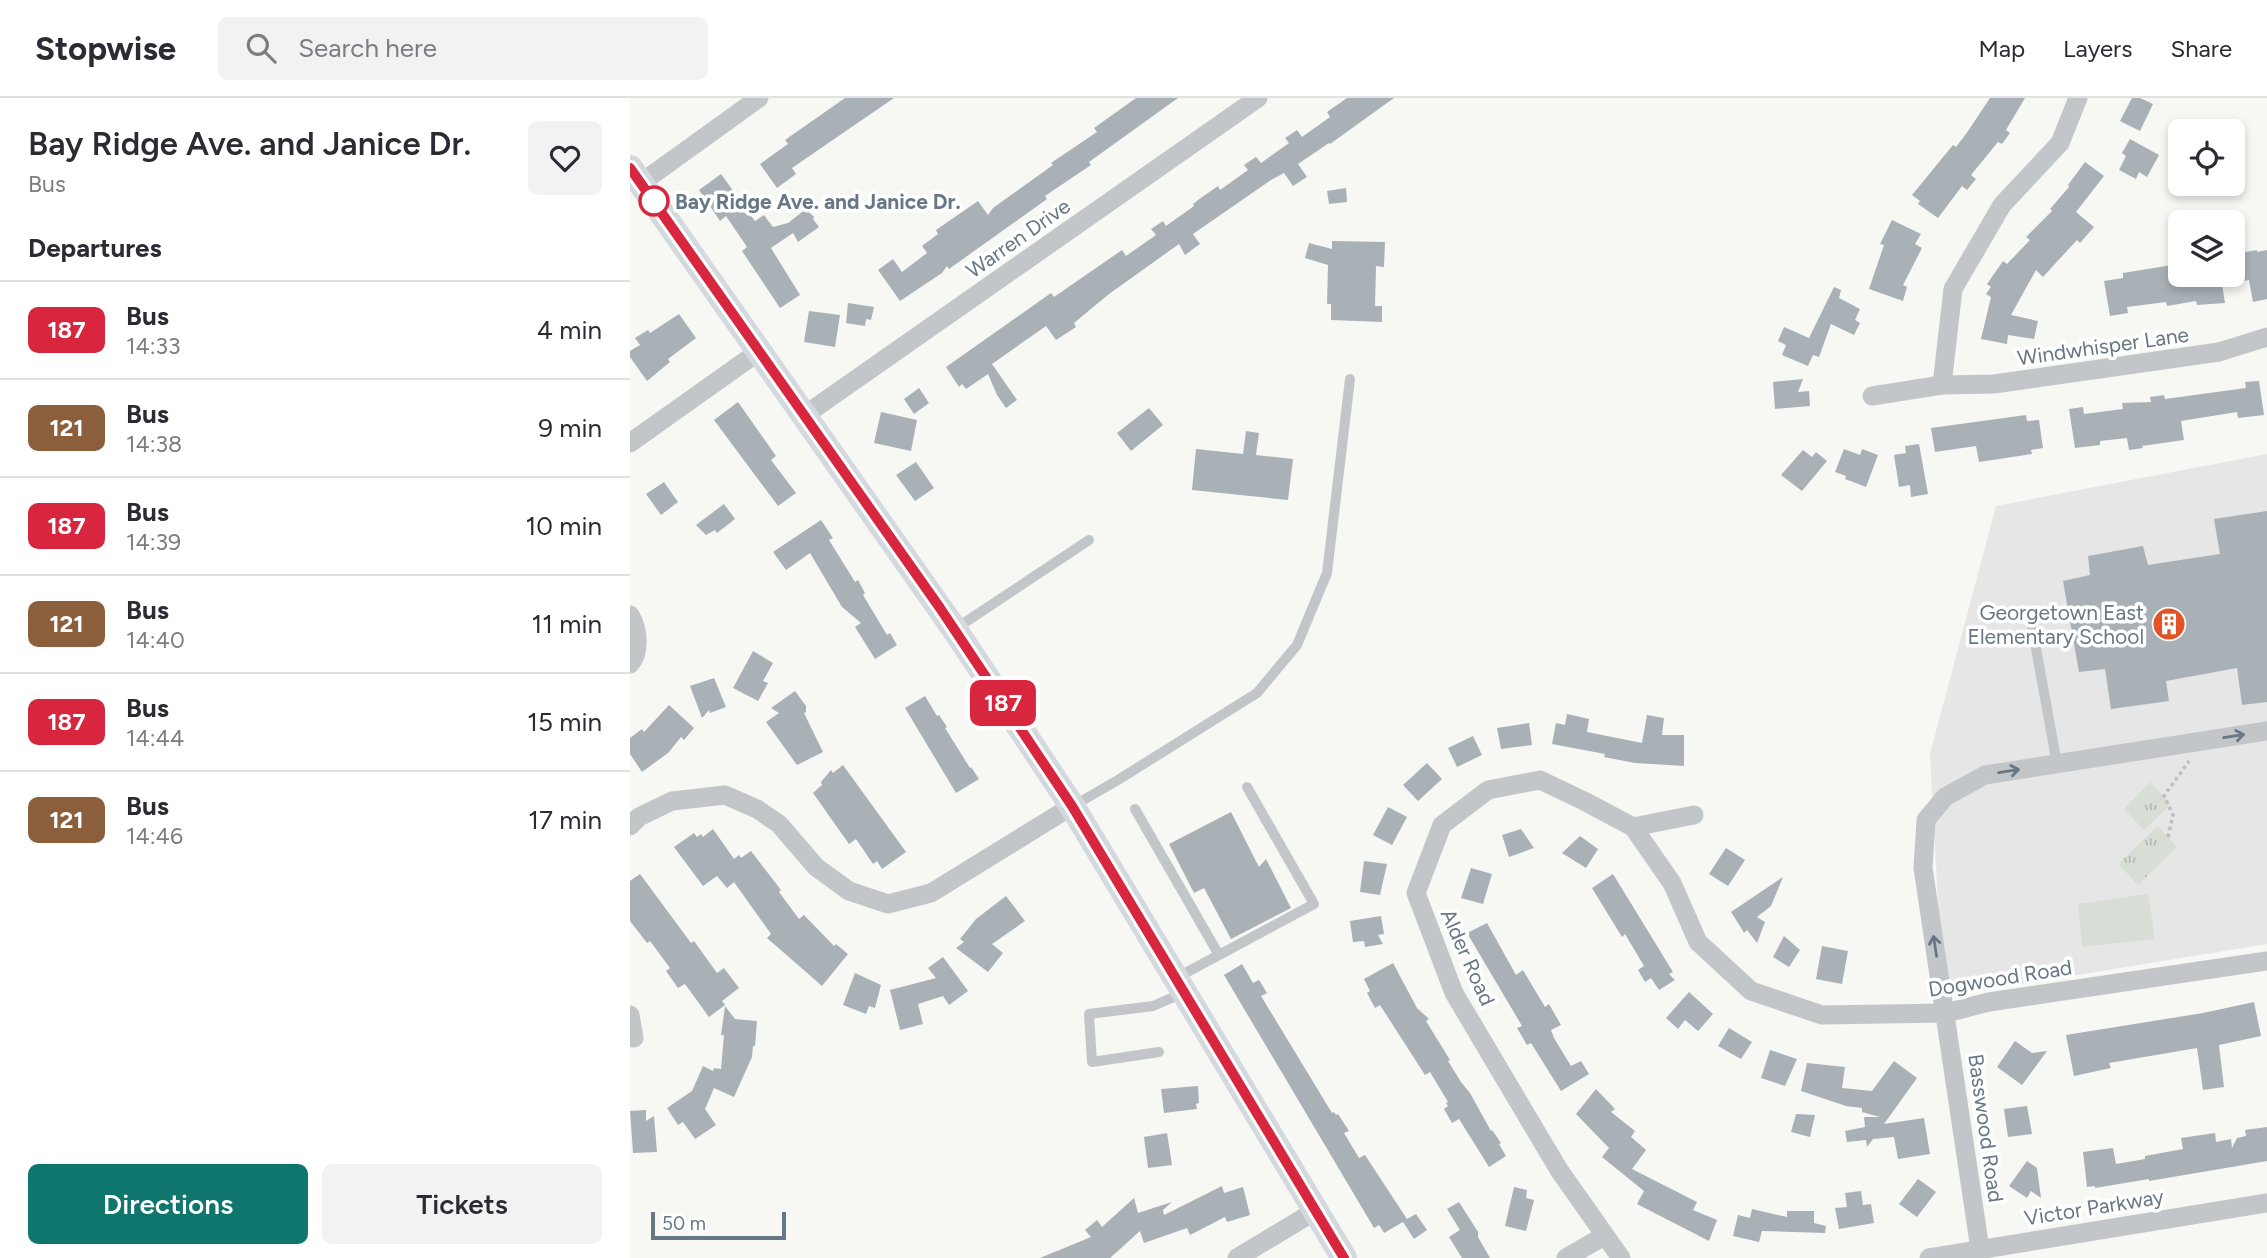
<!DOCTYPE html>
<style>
:root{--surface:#fff;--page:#f2f2f3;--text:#2b2b33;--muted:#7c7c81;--line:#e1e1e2;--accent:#0f766e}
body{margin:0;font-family:Figtree,sans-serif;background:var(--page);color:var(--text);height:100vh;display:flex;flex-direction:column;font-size:26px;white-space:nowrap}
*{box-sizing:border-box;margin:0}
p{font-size:23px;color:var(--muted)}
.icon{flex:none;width:38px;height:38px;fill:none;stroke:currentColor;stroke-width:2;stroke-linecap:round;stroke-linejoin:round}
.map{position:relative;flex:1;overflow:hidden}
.panel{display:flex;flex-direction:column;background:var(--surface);width:630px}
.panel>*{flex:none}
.badge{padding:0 14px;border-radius:10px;font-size:24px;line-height:46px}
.controls{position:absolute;left:1538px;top:21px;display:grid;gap:14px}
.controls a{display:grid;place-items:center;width:77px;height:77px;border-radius:10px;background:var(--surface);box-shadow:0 4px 10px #0003;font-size:35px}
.scale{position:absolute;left:21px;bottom:18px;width:135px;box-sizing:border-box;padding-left:7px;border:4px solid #667785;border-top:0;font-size:19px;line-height:24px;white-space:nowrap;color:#667785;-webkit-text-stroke:5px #fff;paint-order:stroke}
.map>.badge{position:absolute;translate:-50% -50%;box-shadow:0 0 0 4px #fff}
h2{padding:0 28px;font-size:26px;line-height:63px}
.round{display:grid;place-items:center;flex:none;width:74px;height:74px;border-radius:10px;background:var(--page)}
.summary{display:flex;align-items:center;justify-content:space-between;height:119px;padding:0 28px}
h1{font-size:33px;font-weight:600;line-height:52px}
.cta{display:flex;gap:14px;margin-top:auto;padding:14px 28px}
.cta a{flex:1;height:80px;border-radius:10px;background:var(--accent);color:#fff;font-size:28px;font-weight:600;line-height:80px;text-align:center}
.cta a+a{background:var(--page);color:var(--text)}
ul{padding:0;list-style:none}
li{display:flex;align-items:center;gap:21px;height:98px;padding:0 28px;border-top:2px solid var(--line)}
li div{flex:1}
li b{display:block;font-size:26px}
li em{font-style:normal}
li .badge{min-width:77px;font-weight:700;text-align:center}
header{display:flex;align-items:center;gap:42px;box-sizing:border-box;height:98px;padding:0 35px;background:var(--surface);border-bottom:2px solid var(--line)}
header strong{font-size:33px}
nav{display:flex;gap:38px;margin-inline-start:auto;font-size:24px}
.search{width:490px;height:63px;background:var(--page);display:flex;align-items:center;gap:18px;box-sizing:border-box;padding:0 24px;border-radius:10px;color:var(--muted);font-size:26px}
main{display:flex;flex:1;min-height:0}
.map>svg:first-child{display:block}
</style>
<header>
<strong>Stopwise</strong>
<div class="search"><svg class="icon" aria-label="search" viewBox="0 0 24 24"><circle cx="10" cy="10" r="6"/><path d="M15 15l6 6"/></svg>Search here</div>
<nav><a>Map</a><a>Layers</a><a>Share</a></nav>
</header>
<main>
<section class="panel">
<div class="summary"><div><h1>Bay Ridge Ave. and Janice Dr.</h1><p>Bus</p></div><a class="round"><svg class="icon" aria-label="heart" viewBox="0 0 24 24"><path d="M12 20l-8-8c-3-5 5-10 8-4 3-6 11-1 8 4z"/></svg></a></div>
<h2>Departures</h2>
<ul>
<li><span class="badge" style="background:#d7263d;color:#fff">187</span><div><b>Bus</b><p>14:33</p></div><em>4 min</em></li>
<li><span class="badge" style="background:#8b5e3c;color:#fff">121</span><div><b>Bus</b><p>14:38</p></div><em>9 min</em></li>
<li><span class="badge" style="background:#d7263d;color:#fff">187</span><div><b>Bus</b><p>14:39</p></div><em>10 min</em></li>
<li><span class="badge" style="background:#8b5e3c;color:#fff">121</span><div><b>Bus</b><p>14:40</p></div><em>11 min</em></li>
<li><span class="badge" style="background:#d7263d;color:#fff">187</span><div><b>Bus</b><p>14:44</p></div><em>15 min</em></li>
<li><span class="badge" style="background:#8b5e3c;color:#fff">121</span><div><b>Bus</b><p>14:46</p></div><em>17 min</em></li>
</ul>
<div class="cta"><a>Directions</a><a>Tickets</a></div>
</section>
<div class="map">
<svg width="1637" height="1160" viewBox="0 0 1637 1160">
<defs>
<pattern id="park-tufts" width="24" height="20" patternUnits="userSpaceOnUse" patternTransform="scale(1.75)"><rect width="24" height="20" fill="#d8ded5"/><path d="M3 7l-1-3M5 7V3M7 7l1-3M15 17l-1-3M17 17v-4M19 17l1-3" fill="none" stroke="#b3b9b2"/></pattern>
</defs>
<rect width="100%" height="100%" fill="#f7f7f4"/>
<polygon fill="#e5e6e5" points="1637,356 1637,846 1313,899 1300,656 1366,408"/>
<polygon fill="#d8ded5" points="1518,796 1525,841 1452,849 1448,806"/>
<g fill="url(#park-tufts)">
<polygon points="1520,684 1541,706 1514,732 1494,711"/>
<polygon points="1528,728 1547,749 1508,787 1488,766"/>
</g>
<g fill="#a9b1b7">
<polygon points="215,0 264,0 162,70 166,76 147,90 130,66 158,46 155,42"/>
<polygon points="506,0 548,0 459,64 461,67 415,98 417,101 319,171 317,168 312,175 270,203 248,172 263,161 272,174 297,155 292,148 308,136 306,132 348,103 358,117 363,110 423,67 421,65 467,34 464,30"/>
<polygon points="717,0 764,0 700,46 699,45 668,66 677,79 663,88 654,75 641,82 563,136 570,146 555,157 549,146 479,196 444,225 446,229 426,242 416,228 362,266 387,302 376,310 367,297 358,276 336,291 332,286 329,289 316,269 421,195 424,199 492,152 496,158 526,137 521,131 533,123 536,128 564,108 563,106 568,102 588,88 590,92 618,72 614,67 626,59 631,65 659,45 655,40 667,32 672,39 700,19 697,14"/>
<polygon points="1360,0 1395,0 1376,32 1380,35 1372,46 1368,44 1341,77 1346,81 1337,92 1332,88 1308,120 1288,106 1290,103 1282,97 1323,47 1326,49 1336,36"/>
<polygon points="1502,0 1510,0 1523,6 1510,33 1490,23"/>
<polygon points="1500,41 1529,57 1517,79 1509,74 1506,81 1489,72 1496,58 1492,55"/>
<polygon points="1455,64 1474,78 1446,114 1464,129 1450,145 1447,142 1413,179 1406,172 1381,217 1408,223 1404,241 1378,237 1377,246 1351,241 1361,199 1356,196 1361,189 1357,186 1373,163 1377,166 1400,142 1396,139 1422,113 1420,111 1439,89 1438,87"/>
<polygon points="91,76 125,123 134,117 143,129 158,125 176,111 184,119 183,121 189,129 168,144 163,135 141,150 170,197 150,210 112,153 117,149 96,118 90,123 69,92"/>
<polygon points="716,90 717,104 699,106 697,93"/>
<polygon points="1262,122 1291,136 1285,146 1292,150 1273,187 1277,189 1273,203 1239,191 1254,147 1250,146"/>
<polygon points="702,143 755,144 754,169 746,168 745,208 752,208 752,224 701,222 701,206 697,206 698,167 675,160 679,145 702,151"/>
<polygon points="1627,152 1627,154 1637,152 1637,201 1623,204 1619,182 1603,185 1603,156"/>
<polygon points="1542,167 1543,176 1550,175 1550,185 1591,180 1595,205 1567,207 1566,203 1537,208 1536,204 1497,209 1498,215 1480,218 1474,183 1493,180 1493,175"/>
<polygon points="1204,189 1211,192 1209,200 1230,211 1225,222 1230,225 1224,237 1201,226 1189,259 1183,257 1178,268 1152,257 1156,247 1148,243 1154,229 1179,240"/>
<polygon points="218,205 244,209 241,222 236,221 235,228 216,225"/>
<polygon points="179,213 210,217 205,249 174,244"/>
<polygon points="49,216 66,240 38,261 40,264 17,283 0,259 0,253 10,247 5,240 18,232 20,235"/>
<polygon points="1173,281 1168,294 1179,293 1180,308 1145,311 1143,284"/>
<polygon points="1629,283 1634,317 1608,320 1607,314 1551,323 1554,342 1512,348 1513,350 1499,352 1497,340 1470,343 1470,347 1445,350 1439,311 1453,309 1454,316 1493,311 1492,305 1521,304 1520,299 1534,297 1535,301 1616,290 1615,284"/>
<polygon points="289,290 299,305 284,316 274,301"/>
<polygon points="108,304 146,358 141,362 166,395 148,408 84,322"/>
<polygon points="519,310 533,327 501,353 487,335"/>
<polygon points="251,314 287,322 281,353 244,345"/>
<polygon points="1396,317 1397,323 1409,322 1413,350 1401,352 1402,356 1349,364 1346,348 1305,354 1301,330"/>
<polygon points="616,333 629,335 626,357 663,361 658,402 562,392 566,351 613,356"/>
<polygon points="1289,346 1298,396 1281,399 1280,387 1269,389 1264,357 1276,355 1275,348"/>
<polygon points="1214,351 1230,357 1232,351 1248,357 1236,389 1215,381 1216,378 1205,374"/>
<polygon points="1173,352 1182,359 1186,354 1197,363 1172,393 1151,377"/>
<polygon points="286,364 304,390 285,403 266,377"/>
<polygon points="34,384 48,404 31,417 16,396"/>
<polygon points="94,406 105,421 87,435 85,432 76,437 66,427"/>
<polygon points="1637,413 1637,604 1612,607 1607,570 1536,583 1539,603 1481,611 1475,571 1449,574 1433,483 1460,477 1458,458 1513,448 1518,467 1590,456 1584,421"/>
<polygon points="191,422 203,440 199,442 225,484 228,482 235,495 233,497 257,537 260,535 267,547 245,561 225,529 231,525 212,509 180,455 156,472 143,454"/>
<polygon points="123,553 143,565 133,583 138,585 128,603 103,590"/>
<polygon points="84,580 96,609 80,615 79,612 72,620 60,588"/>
<polygon points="165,593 176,608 176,614 174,615 193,654 167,667 136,624 149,615 141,610"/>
<polygon points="295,598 307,618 309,617 317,629 315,630 340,670 341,669 349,681 326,695 275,610"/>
<polygon points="39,607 64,630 54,642 51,639 38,655 12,674 0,656 0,640 12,631 14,634"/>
<polygon points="937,616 959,621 957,634 1012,645 1017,617 1034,620 1032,637 1054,637 1054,668 1005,665 974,659 975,656 922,646 926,625 935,627"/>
<polygon points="899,625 902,647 871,651 867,630"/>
<polygon points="843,638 852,657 827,669 818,650"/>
<polygon points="797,665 812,681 788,703 773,687"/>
<polygon points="213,667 276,754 252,771 247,763 243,766 226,741 219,746 183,695 192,687 191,684 201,672 203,675"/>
<polygon points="758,709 777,719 762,747 743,737"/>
<polygon points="601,714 629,769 636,761 661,810 601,841 574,790 564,795 539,746"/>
<polygon points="83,731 104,761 109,757 111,760 121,753 151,792 149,794 169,821 174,817 204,848 206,846 218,856 192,888 137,840 141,836 104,784 97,790 87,778 73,788 44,749 64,735 67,739 71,736 73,739"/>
<polygon points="891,731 904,750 879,759 872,737"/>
<polygon points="950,738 968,751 956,770 932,755"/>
<polygon points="1096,750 1115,762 1098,788 1079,776"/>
<polygon points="734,763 757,766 750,797 730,794"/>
<polygon points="841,770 862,776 853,806 831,800"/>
<polygon points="10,776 61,845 64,843 87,875 94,870 109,890 92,903 95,907 79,919 55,886 48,890 36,873 40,870 20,843 17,845 0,823 0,783"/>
<polygon points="983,776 1043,874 1039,876 1045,882 1029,892 1021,880 1015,884 1008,872 1014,868 995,836 992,839 962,790"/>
<polygon points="1153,779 1141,808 1127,819 1135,824 1127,845 1117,832 1114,835 1113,833 1101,814"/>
<polygon points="376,798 395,823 362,846 373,855 358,874 326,850 334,844 330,841 346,821"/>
<polygon points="751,818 754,836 748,837 753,846 735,849 734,843 723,844 720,823"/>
<polygon points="857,825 886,877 893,872 915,909 919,906 931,927 921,932 924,940 941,968 951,963 959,976 931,993 901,945 897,947 887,930 892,928 837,835"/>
<polygon points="1154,838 1170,852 1159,869 1143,859"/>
<polygon points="1192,848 1218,853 1212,886 1186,881"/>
<polygon points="313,859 338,893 319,907 313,898 288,906 293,926 270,932 260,892 306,880 298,870"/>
<polygon points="763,865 787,910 799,921 796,923 820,962 818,963 831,984 840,995 861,1033 862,1032 871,1045 869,1046 876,1058 859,1069 829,1021 822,1025 814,1011 818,1008 816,1005 818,1004 800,974 795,977 750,907 745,910 737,895 740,893 734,881"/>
<polygon points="612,866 623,885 629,882 637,895 631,898 702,1015 704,1014 706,1017 708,1016 719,1033 714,1035 729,1060 735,1057 777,1121 786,1116 797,1132 784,1141 773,1124 754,1135 749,1127 744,1130 594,877"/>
<polygon points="225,875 251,887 245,910 239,908 236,916 213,907"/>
<polygon points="1059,894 1083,916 1068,933 1055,922 1048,931 1036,920"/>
<polygon points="1624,904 1631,938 1589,947 1594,989 1573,992 1567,950 1479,965 1481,970 1444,978 1436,937 1573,915"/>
<polygon points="95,908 105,921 127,923 125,948 123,948 122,959 104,999 84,990 75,1011 86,1027 65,1041 53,1024 48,1027 37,1010 62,993 73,968 83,973 84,970 91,971 94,937 91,937"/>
<polygon points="1099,930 1122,944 1111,961 1088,948"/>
<polygon points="1385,943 1402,955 1417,953 1392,987 1367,969"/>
<polygon points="1140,952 1167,961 1155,988 1131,980"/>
<polygon points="1264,963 1287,980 1254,1026 1294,1020 1300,1056 1268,1061 1264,1039 1243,1041 1237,1049 1236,1042 1217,1044 1215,1033 1235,1029 1234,1019 1250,1019 1232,1014 1232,1010 1216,1008 1171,993 1177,965 1215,969 1212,990 1242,993"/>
<polygon points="568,988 569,1005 566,1006 567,1011 534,1015 531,991"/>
<polygon points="966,991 985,1011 981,1014 1005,1033 1001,1039 1016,1052 1002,1071 1067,1104 1063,1112 1087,1122 1079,1143 1007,1106 1014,1093 972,1059 979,1050 946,1016"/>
<polygon points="1397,1008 1402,1036 1378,1039 1374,1011"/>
<polygon points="16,1012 16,1023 24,1018 27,1054 3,1055 0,1013"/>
<polygon points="1166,1016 1185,1017 1180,1039 1161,1034"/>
<polygon points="1637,1029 1637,1063 1519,1083 1519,1081 1465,1090 1465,1088 1457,1089 1453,1054 1483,1050 1486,1066 1515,1061 1515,1058 1553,1051 1551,1040 1585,1035 1586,1044 1601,1041 1602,1050 1607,1040 1616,1038 1615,1032"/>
<polygon points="537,1035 542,1067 518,1070 514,1039"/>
<polygon points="1397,1063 1407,1070 1411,1100 1401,1093 1397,1100 1379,1088"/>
<polygon points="1288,1081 1306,1094 1287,1119 1269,1106"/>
<polygon points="592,1088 594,1095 613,1089 620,1117 597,1124 595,1119 560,1137 557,1130 514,1145 510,1133 480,1160 410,1160 461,1139 455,1132 467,1122 472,1129 504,1100 508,1115 542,1104 533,1112 534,1117"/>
<polygon points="884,1089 897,1092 896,1100 904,1102 896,1133 875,1128"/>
<polygon points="1231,1093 1233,1107 1241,1106 1244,1125 1209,1131 1205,1110 1217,1109 1215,1095"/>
<polygon points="829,1104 848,1134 848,1139 860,1160 832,1160 819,1139 830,1132 817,1111"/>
<polygon points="1122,1111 1157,1119 1157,1113 1184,1113 1184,1125 1196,1128 1195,1135 1132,1133 1129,1144 1103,1138 1108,1117 1120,1120"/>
</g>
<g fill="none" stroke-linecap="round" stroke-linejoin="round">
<polyline stroke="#bcbec1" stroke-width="3.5" stroke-dasharray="3.5 3.5" stroke-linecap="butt" points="1538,739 1543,717 1534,698 1559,663"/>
<g stroke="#c2c6c9" stroke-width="10">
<polyline points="1401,523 1427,666"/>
<polyline points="325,531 459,442"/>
<polyline points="443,708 488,682 627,595 667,547 697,475 720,281"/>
<polyline points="505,711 589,857 546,880"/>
<polyline points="589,857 684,806 617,689"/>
<polyline points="529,954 462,964 459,916 523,908 553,895"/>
</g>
<g stroke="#c2c6c9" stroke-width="19">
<polyline points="11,85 129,0"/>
<polyline points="1312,287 1323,191 1372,107 1430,45 1448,0"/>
<polyline points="1242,298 1312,287 1364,286 1589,254 1637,239"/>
<polyline points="175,317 628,0"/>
<polyline points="0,345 128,254"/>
<path d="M0,517C8,530 11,554 0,566"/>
<polyline points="0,728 9,719 42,703 95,697 127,711 149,726 186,769 219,793 258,806 301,795 442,708"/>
<polyline points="1003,729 1064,717"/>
<polyline points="0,917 4,940"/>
<polyline points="1350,1151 1293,770 1296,722 1315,699 1355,677 1637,633"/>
<polyline points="607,1160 685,1113"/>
<polyline points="936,1160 974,1138"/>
<polyline points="991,1160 929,1072 824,895 786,795 812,727 858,692 910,682 954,703 1003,729 1042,785 1068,844 1121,893 1192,917 1316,915 1359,904 1637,863"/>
<polyline points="1299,1160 1637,1105"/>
</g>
<polyline stroke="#d4d9dd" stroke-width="26" points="0,70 325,532 442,708 714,1160"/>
</g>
<defs><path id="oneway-shaft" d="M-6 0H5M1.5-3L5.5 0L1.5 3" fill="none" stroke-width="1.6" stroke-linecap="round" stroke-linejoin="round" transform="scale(1.75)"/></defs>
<g stroke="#667785">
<use href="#oneway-shaft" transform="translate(1604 638) rotate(-9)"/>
<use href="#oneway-shaft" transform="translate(1379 673) rotate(-9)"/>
<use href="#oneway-shaft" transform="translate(1305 848) rotate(-99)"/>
</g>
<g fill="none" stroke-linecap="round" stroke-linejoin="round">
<defs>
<polyline id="line" points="0,70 310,510 442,708 714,1160"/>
</defs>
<use href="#line" stroke="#fff" stroke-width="16"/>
<use href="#line" stroke="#d7263d" stroke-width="10"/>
</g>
<defs>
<symbol id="building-disc" viewBox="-11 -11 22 22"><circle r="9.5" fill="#e25428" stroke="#fff"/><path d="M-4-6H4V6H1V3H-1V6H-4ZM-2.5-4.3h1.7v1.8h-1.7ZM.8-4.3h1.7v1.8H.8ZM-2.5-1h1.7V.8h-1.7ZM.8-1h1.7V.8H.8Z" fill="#fff"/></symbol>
</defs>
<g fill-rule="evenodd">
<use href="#building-disc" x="1520" y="507" width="38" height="38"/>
</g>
<circle fill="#fff" stroke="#d7263d" stroke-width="3.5" cx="24" cy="103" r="14"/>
<g text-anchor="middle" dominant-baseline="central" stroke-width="7" stroke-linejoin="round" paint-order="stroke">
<g font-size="21" font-weight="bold" fill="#667785" stroke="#fff" text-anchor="start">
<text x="45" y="103">Bay Ridge Ave. and Janice Dr.</text>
</g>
<g font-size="21" fill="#667785" stroke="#fff">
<text transform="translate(388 140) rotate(-35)">Warren Drive</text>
<text transform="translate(1473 248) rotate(-8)">Windwhisper Lane</text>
<text transform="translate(838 859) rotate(66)">Alder Road</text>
<text transform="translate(1370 880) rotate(-9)">Dogwood Road</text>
<text transform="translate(1356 1030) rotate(82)">Basswood Road</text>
<text transform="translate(1464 1109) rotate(-9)">Victor Parkway</text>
</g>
<g font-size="21" fill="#667785" stroke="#fff" text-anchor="end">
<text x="1514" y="514">Georgetown East<tspan x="1514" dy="24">Elementary School</tspan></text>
</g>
</g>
</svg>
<div class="controls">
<a><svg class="icon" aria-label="locate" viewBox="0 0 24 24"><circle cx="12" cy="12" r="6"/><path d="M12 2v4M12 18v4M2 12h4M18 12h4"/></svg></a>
<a><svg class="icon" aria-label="layers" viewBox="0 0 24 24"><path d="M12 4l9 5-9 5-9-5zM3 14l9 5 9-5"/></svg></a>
</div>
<div class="scale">50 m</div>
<b class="badge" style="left:373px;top:605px;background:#d7263d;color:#fff">187</b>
</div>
</main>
